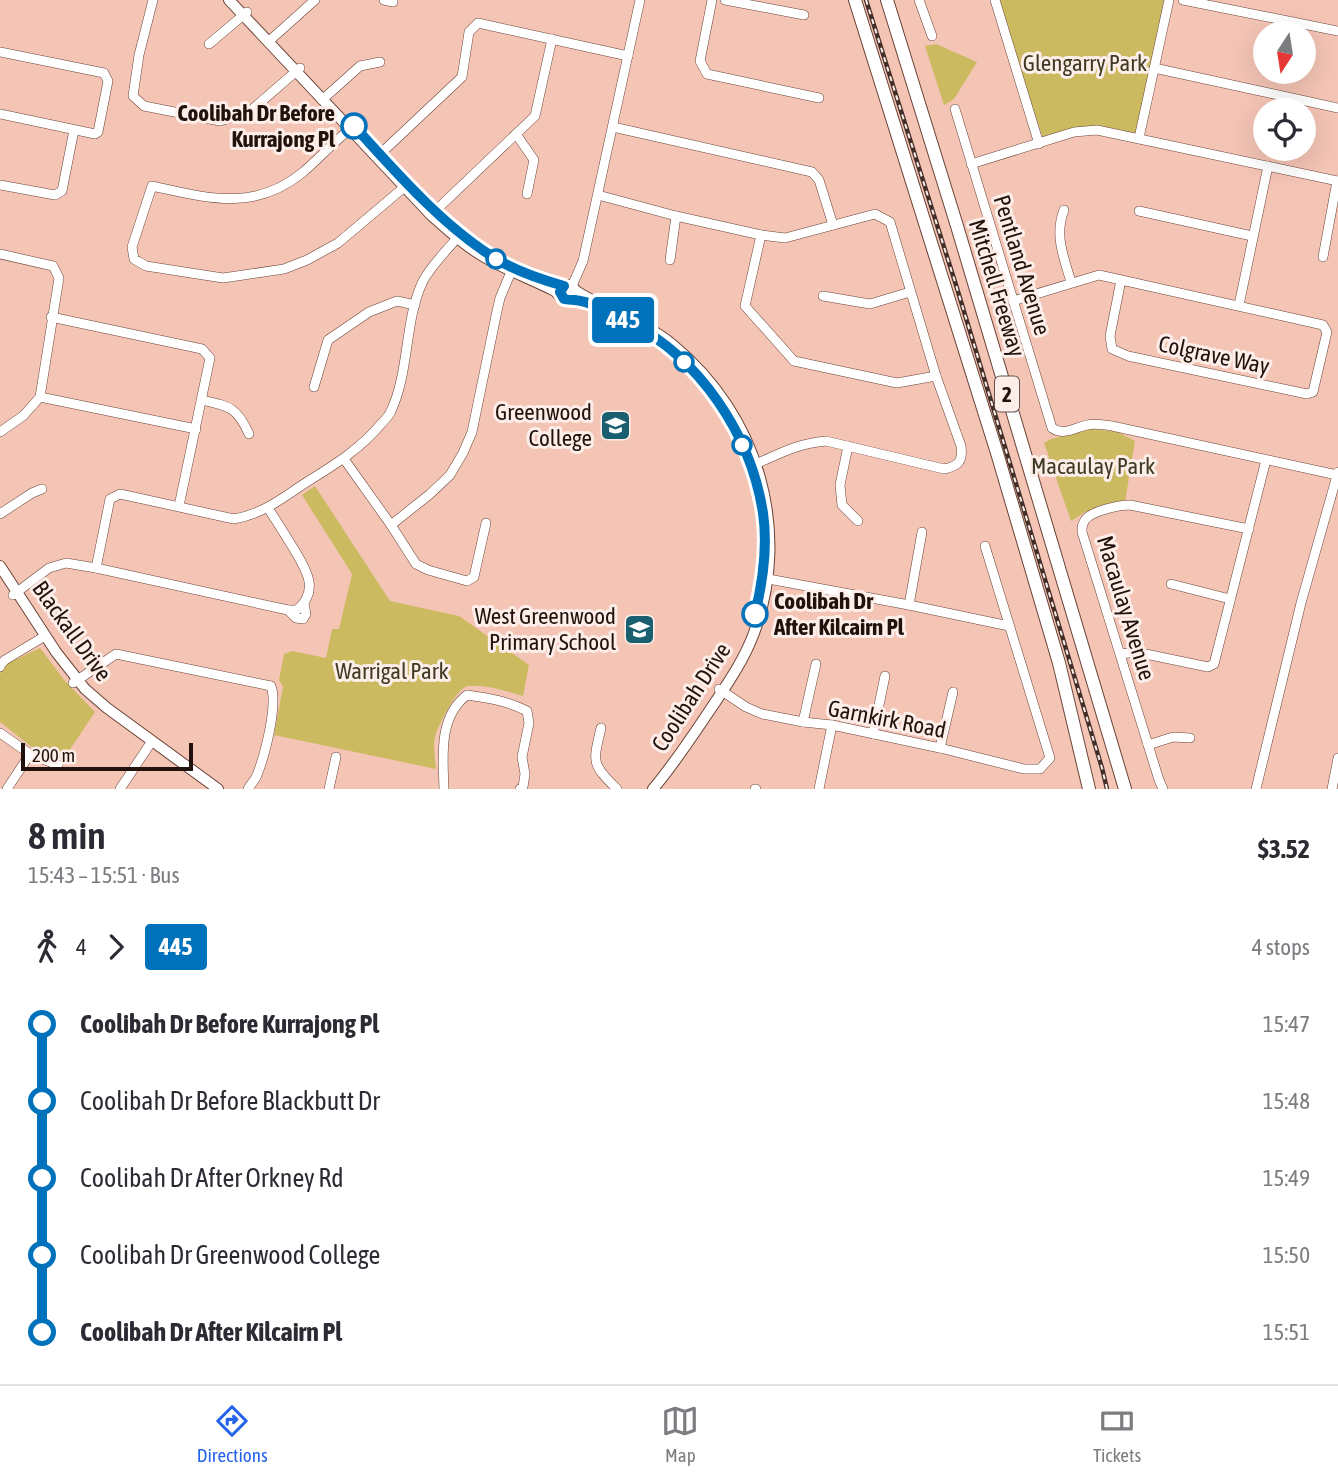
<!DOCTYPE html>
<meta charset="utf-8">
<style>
:root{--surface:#fff;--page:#f2f2f3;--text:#2b2b33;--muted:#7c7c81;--line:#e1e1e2;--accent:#2563eb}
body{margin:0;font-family:"Asap Condensed",sans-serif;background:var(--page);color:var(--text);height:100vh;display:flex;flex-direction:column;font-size:26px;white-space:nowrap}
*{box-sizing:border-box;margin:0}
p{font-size:23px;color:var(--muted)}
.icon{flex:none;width:38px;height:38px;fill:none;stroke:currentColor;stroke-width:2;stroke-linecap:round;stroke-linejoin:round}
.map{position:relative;height:789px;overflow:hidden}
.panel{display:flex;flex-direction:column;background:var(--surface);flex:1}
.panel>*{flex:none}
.badge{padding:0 14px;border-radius:5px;font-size:24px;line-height:46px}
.needle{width:46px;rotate:192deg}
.controls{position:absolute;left:1253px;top:21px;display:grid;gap:14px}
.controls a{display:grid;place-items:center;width:63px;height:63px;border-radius:50%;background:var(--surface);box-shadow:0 7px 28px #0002;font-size:35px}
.scale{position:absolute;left:21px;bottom:18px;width:172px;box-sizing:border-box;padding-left:7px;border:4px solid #22120d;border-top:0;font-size:19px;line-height:24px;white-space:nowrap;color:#22120d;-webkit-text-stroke:5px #fdeee9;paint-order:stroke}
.map>.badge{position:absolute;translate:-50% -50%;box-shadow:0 0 0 4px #fff}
.legs{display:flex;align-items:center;gap:10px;height:77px;padding:0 28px;font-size:23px}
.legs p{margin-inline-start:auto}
.head{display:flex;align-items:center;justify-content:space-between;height:119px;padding:0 28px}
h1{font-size:38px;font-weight:600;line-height:52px}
ul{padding:0 28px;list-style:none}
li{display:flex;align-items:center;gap:24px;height:77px;font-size:26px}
li i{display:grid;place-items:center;width:10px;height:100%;margin:0 9px;background:currentColor}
li i::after{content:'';width:18px;height:18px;margin:-9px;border:5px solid;border-radius:50%;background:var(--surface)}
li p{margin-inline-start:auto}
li:first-child i{background:linear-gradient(#0000 50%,currentColor 0)}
li:last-child i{background:linear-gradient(currentColor 50%,#0000 0)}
.dock{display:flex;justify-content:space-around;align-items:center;height:98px;border-top:2px solid var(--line);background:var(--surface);font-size:19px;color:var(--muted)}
.dock a{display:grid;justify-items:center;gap:4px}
.dock .on{color:var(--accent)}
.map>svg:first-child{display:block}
</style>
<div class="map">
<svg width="1338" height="789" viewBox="0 0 1338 789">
<rect width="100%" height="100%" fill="#f4c4b5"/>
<g fill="#ccba60">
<polygon points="997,0 1164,0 1138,134 1098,125 1043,138"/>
<polygon points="936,44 977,62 954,99 944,105 925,46"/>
<polygon points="1090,429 1118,432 1135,441 1125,502 1085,512 1071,521 1044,443 1051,439"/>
<path d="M315,486L390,601L459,616L529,665L523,696C506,691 486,684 468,686C456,688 439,725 435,736C433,746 435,759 436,769L274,735L283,687L279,680L284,654L292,651L326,658L332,629H339L352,574L302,495Z"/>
<polygon points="40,648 65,681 95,712 63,760 33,748 0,722 0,675 2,666"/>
</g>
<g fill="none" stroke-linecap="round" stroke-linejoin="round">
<defs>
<g id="minor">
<polyline points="153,0 139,55 133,96 144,106 220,121 248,113 300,68"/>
<polyline points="384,0 393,2 393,0"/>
<polyline points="712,0 700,61 707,74 819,98"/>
<polyline points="725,0 804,15"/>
<polyline points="919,0 932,36"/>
<polyline points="995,0 1039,144"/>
<polyline points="1183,0 1338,31"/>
<polyline points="268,42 315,0"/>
<polyline points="209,44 247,12"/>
<polyline points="0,52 104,73 108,81 98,132 95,134 0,114"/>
<polyline points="1154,68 1338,108"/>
<polyline points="322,100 360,66 380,62"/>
<path d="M955,109L1052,428C1064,436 1074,428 1087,425C1095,423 1104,425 1112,426L1337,475"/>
<path d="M354,126C335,140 320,158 302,173C254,212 207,198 152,186L132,247L134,259L146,266L223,278L284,269L307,260L338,243L408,184"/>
<polyline points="613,127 812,172 819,180 833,225"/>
<polyline points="516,134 534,160 527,194"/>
<polyline points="1139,138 1169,0"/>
<polyline points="377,157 462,77 469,32 478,23 628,56"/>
<polyline points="971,164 1074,132 1097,130 1338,181"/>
<polyline points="0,185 55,195 62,191 74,130"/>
<path d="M598,195L676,216L761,235L785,238L875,214L890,222L936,376L961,446C963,461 959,466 944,469L826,441C794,444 780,454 751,466"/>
<path d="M1064,210C1054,235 1064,258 1071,282"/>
<polyline points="1139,211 1252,236"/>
<polyline points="431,215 535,116 552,39"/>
<polyline points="761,235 745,306 794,361 897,383 936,376"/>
<polyline points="0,254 53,266 59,278 40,397 23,416 0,432"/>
<polyline points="1323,257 1337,181"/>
<polyline points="670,260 676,216"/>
<polyline points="572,286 583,261 640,0"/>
<polyline points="823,296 870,304 910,292"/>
<polyline points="1013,301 1099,275 1323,325 1327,332 1313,392 1307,394 1128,356 1112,349 1110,336 1121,280"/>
<polyline points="1239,305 1268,166"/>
<polyline points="51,317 202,349 210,358 179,506"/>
<polyline points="314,387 328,340 369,312 397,301 415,305"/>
<polyline points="40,397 196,429"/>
<path d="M202,400C229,406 237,407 249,434"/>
<polyline points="848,446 840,485 842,505 858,521"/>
<polyline points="344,459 391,525 416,564 428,570 467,581 474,577 486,523"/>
<polyline points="0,514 32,493 42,489"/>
<polyline points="391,525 430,494 450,475 463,453 472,432 497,311 500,298 513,267"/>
<path d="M96,568L110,499L120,494L234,519C266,513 283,497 310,480C336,464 361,448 381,424C385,420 389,416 391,411C410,370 404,321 423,281C431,266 449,247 460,235"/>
<polyline points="763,578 909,605 1009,626"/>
<polyline points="1171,584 1230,599"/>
<path d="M13,595L49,568L66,563L96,568L288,610H297C321,589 305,568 292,546C284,533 276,520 268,508"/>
<polyline points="909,605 922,532"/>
<polyline points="288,610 296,618 303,619 306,614 304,604"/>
<polyline points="1121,654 1136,652 1208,667 1214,664 1266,460"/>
<polyline points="0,667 1,664 5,660 45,636"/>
<path d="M73,683L116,654L271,686C278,705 265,755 257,775C255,780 251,784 248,789"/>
<polyline points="719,689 746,707 762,714 803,722 832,725 940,748 1024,769 1040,769 1050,758 985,546"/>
<polyline points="803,722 816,664"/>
<path d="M601,728C593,762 591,764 617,789"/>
<polyline points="0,733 30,754 58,765"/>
<polyline points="873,734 885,676"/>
<polyline points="1148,745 1173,737 1190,738"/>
<polyline points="940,748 953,692"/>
<polyline points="7,789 30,754"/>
<polyline points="120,789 152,741"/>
<polyline points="329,789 336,757"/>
<path d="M444,789C443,757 438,717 467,695C488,698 508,701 527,711L529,723L522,757L525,774L523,787L520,789"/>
<polyline points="755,789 756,789"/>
<polyline points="819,789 832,725"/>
<path d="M1163,789L1159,780L1082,532C1082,527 1082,525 1085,520C1091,511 1119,505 1130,505L1249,529"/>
<polyline points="1256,789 1301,603 1338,472"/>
<polyline points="1332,789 1338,758"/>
</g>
<g id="major">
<path d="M229,0L431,215C449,231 466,247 488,259C509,271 531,279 553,290C559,293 564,303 571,300C576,298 575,296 576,291L572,286L567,285L562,287L560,294"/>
<path d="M576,291C608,311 644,321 673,345C758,415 792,530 754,633C744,660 728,683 712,707C693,735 675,763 653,789"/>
<polyline points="572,299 592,306"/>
<polyline points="0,566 56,652 85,689 107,708 218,789"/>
</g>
<g id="highway">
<polyline points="855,0 997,453 1059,663 1089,789"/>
<polyline points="887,0 957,226 1125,789"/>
</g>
</defs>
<use href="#minor" stroke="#6a4336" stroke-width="10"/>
<use href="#major" stroke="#6a4336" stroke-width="12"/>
<use href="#highway" stroke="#6a4336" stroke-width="14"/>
<use href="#minor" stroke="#fff" stroke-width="9"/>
<use href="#major" stroke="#fff" stroke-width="10"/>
<use href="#highway" stroke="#fff" stroke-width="12"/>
<defs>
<polyline id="rail" points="866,0 956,285 1102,768 1107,789"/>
</defs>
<use href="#rail" stroke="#442f28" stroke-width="4.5"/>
<use href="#rail" stroke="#fdeee9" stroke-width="2" stroke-dasharray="5" stroke-linecap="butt"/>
</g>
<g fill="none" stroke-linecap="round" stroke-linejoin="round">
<defs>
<path id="line-1" d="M354,126C394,170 440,223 490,255C512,270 539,279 564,286L560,292L564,299C568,300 571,300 575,300C593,302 613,314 629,322C700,358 751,435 763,513C768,547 763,581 755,614"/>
</defs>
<use href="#line-1" stroke="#fff" stroke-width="16"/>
<use href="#line-1" stroke="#0072bc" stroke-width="10"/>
</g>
<defs>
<symbol id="school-square" viewBox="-11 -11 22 22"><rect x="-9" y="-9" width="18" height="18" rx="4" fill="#195f70" stroke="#fdeee9"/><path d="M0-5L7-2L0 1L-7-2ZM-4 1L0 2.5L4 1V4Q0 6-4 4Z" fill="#fff"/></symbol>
</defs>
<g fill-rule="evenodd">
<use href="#school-square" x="598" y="408" width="35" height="35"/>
<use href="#school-square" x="622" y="612" width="35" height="35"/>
</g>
<g fill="#fff" stroke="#0072bc" stroke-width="3.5">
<circle cx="354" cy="126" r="12"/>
<circle cx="496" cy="259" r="9"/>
<circle cx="684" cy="362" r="9"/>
<circle cx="742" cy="445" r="9"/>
<circle cx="755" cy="614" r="12"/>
</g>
<g text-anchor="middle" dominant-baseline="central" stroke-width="6" stroke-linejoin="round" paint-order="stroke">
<rect fill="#fdeee9" stroke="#64544f" stroke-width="2" x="995" y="376.5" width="24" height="35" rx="5"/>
<g font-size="21" font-weight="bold" fill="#22120d">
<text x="1007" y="394">2</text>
</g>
<g font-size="23" fill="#3f3b22" stroke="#fdeee9">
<text x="1085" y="63">Glengarry Park</text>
<text x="1093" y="466">Macaulay Park</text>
<text x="392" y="671">Warrigal Park</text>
</g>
<g font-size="23" font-weight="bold" fill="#22120d" stroke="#fdeee9" text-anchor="end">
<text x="335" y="113">Coolibah Dr Before<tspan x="335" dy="26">Kurrajong Pl</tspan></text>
<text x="774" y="601" text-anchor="start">Coolibah Dr<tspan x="774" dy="26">After Kilcairn Pl</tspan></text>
</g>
<g font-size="23" fill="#22120d" stroke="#fdeee9">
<text transform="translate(1022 265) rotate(73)">Pentland Avenue</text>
<text transform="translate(997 288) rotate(73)">Mitchell Freeway</text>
<text transform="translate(1214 355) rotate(12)">Colgrave Way</text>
<text transform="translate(1126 608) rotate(73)">Macaulay Avenue</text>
<text transform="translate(72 631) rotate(54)">Blackall Drive</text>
<text transform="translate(691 697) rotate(-57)">Coolibah Drive</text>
<text transform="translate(887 719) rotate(11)">Garnkirk Road</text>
</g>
<g font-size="23" fill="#22120d" stroke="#fdeee9" text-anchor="end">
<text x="592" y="412">Greenwood<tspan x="592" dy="26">College</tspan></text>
<text x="616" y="616">West Greenwood<tspan x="616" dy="26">Primary School</tspan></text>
</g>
</g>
</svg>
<div class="controls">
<a><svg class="needle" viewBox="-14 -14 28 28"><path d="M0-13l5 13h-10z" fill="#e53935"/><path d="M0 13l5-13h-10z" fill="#7c7c81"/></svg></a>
<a><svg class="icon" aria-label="locate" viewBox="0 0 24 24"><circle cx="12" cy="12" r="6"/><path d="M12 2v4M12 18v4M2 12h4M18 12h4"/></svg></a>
</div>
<div class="scale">200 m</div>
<b class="badge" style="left:623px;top:320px;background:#0072bc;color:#fff">445</b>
</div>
<section class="panel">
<div class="head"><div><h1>8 min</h1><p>15:43 – 15:51 · Bus</p></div><b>$3.52</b></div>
<div class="legs"><svg class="icon" aria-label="walk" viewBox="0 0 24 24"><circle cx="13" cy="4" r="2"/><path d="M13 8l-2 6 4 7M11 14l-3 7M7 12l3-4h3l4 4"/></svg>4<svg class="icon" aria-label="forward" viewBox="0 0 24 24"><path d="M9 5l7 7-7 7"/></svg><b class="badge" style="background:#0072bc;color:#fff">445</b><p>4 stops</p></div>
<ul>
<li><i style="color:#0072bc"></i><b>Coolibah Dr Before Kurrajong Pl</b><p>15:47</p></li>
<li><i style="color:#0072bc"></i><span>Coolibah Dr Before Blackbutt Dr</span><p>15:48</p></li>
<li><i style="color:#0072bc"></i><span>Coolibah Dr After Orkney Rd</span><p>15:49</p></li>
<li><i style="color:#0072bc"></i><span>Coolibah Dr Greenwood College</span><p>15:50</p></li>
<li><i style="color:#0072bc"></i><b>Coolibah Dr After Kilcairn Pl</b><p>15:51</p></li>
</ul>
</section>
<nav class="dock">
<a class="on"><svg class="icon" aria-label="directions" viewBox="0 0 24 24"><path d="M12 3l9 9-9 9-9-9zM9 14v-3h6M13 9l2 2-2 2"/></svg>Directions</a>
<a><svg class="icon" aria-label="map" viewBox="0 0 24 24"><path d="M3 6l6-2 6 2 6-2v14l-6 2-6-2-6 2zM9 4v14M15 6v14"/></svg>Map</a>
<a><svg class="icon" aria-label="tickets" viewBox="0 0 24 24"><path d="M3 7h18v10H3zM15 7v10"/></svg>Tickets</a>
</nav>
